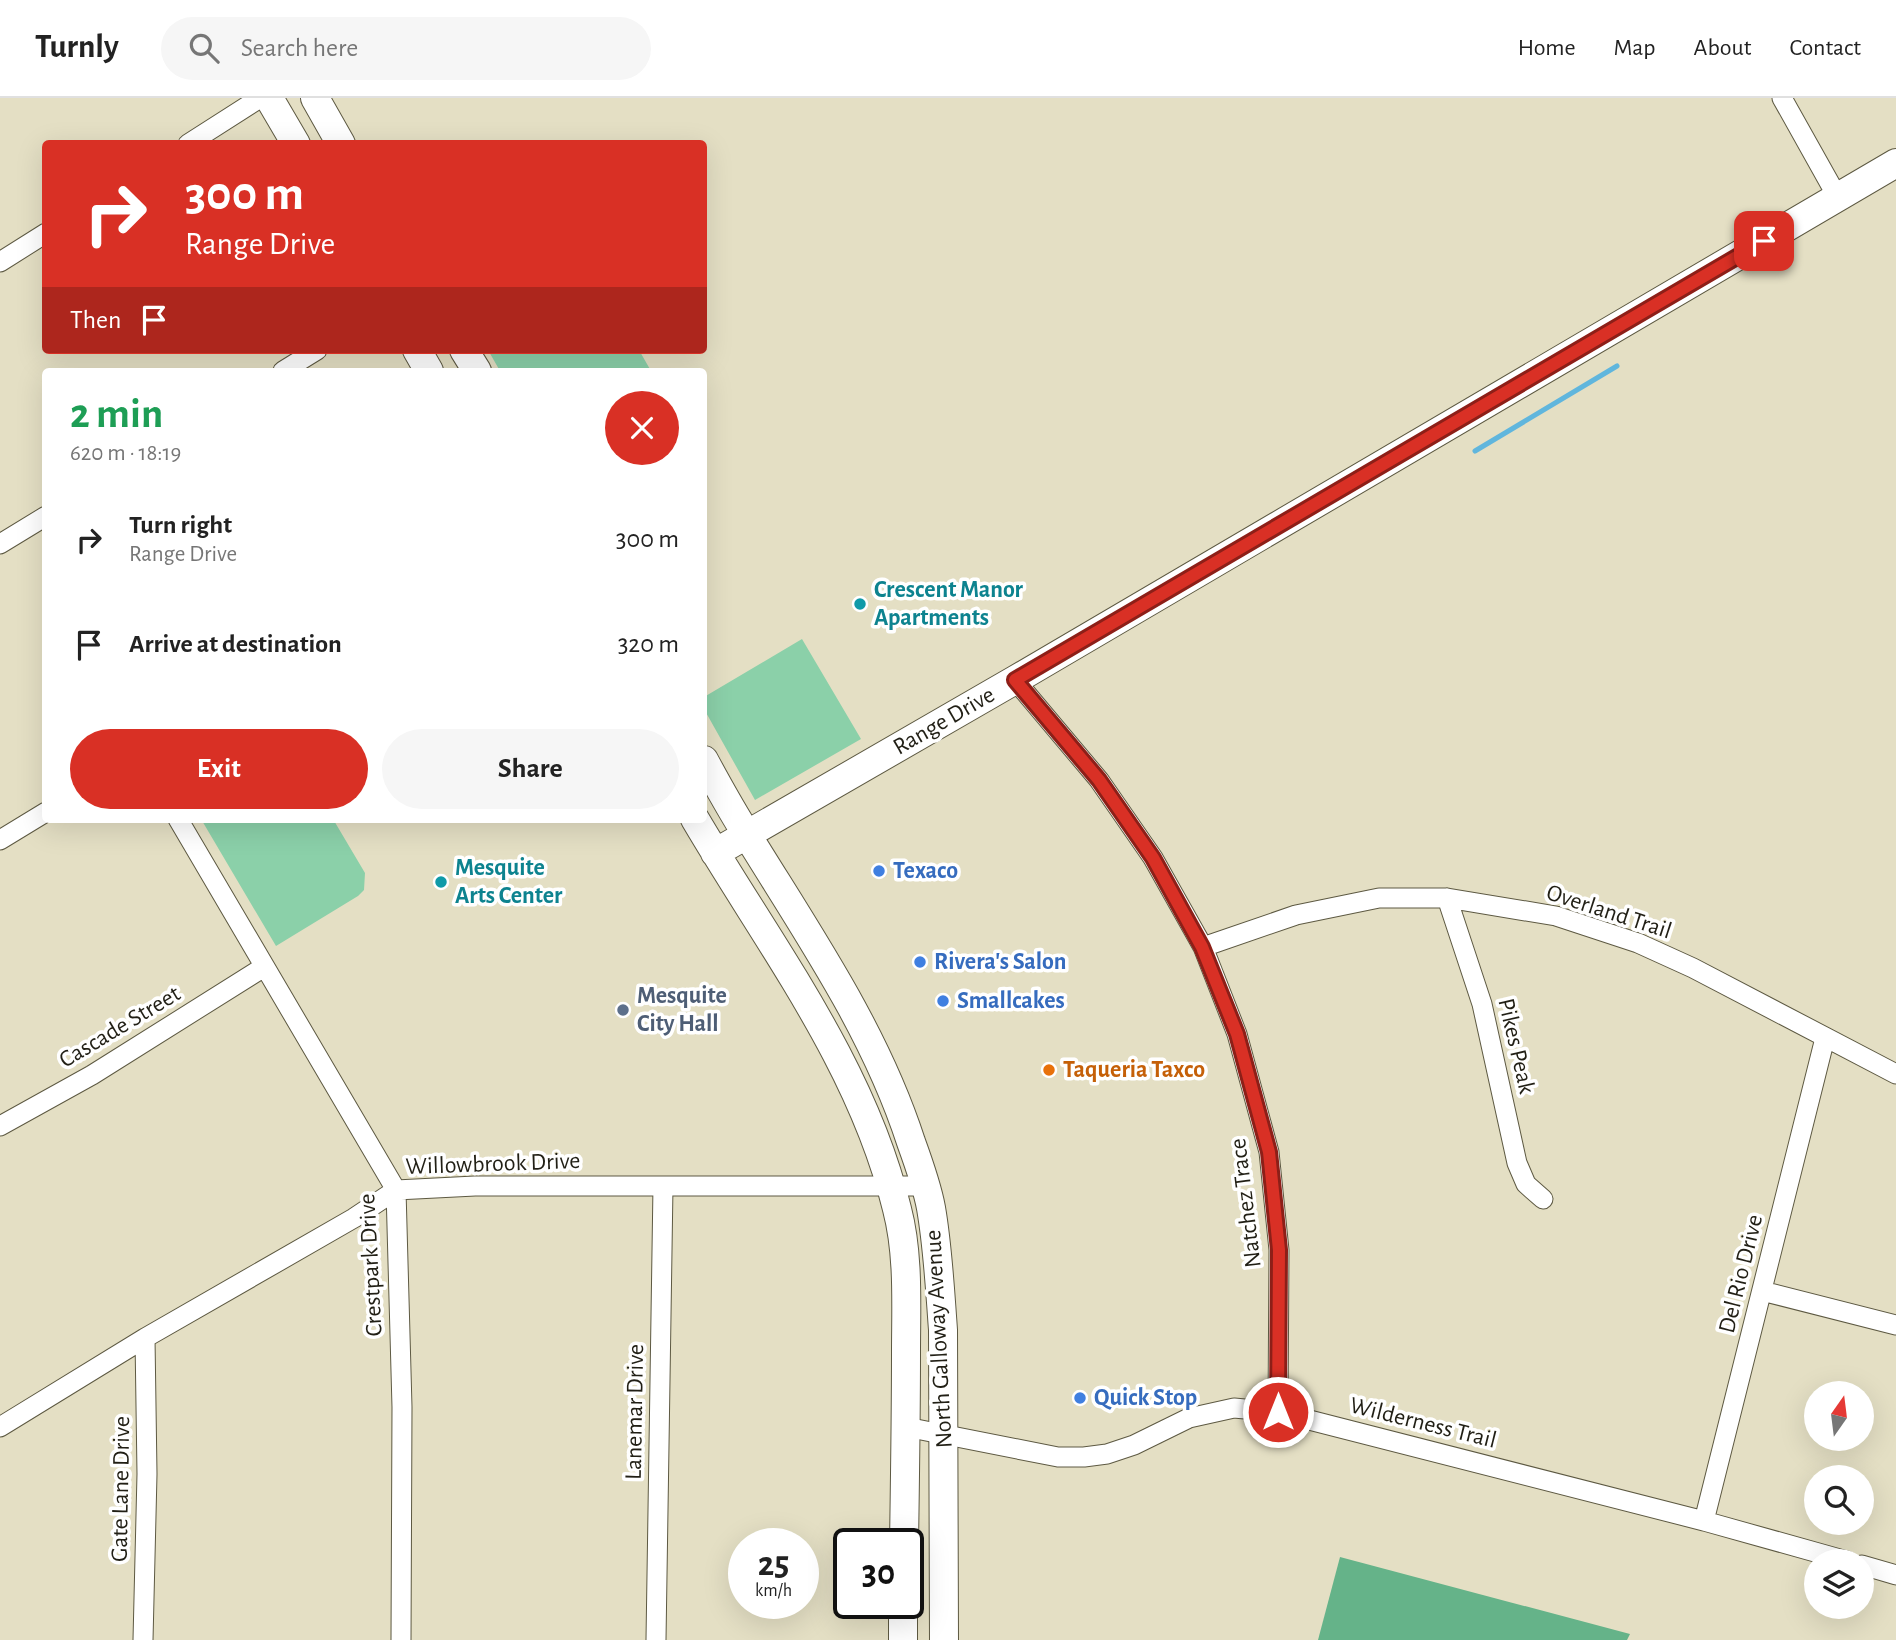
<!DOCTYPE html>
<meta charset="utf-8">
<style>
body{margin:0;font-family:"Alegreya Sans",sans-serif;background:#f6f6f6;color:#222;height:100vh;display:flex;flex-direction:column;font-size:26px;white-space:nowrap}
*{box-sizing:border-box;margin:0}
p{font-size:23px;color:#767676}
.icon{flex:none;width:38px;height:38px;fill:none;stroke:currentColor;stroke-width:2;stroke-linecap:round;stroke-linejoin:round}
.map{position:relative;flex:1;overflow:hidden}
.sheet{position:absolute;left:42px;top:270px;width:665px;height:455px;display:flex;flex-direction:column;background:#fff;border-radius:7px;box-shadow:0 7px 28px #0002}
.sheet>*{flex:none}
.banner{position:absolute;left:42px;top:42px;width:665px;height:214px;border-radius:7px;box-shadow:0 7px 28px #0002;background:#d93025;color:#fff;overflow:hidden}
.needle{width:46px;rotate:14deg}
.buttons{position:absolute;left:1804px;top:1283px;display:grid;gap:14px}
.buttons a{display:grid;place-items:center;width:70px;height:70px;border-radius:50%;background:#fff;box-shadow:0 7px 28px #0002;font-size:35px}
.speed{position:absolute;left:728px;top:1430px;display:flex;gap:14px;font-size:35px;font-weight:700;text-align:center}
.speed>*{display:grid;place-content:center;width:91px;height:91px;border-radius:50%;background:#fff;box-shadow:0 7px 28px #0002;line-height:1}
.speed small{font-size:18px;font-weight:400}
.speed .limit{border:4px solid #111;border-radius:10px;background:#fff;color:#111}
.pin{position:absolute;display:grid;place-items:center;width:60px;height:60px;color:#fff;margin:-30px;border-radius:14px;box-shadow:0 4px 10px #0006}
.me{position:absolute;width:77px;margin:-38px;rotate:0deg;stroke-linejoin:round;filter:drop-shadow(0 0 5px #0008)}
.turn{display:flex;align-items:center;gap:24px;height:147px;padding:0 28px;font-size:32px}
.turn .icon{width:91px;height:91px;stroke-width:2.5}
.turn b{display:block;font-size:49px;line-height:60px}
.then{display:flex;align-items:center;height:66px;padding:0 28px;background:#0003;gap:14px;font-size:26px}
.round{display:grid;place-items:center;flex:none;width:74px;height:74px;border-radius:37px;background:#f6f6f6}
.headline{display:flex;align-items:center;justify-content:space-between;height:119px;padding:0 28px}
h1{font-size:42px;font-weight:700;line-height:52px;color:#1e9e55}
.action{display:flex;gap:14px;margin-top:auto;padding:14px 28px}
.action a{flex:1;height:80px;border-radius:42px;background:#d93025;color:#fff;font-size:28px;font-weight:700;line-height:80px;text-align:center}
.action a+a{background:#f6f6f6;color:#222}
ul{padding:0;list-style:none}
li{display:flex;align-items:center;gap:21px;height:105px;padding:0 28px}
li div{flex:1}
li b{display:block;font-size:26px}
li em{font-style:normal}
header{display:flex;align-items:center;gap:42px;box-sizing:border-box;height:98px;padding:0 35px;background:#fff;border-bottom:2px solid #e0e0e0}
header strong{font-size:33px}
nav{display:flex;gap:38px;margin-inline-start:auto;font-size:24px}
.search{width:490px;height:63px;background:#f6f6f6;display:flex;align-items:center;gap:18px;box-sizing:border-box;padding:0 24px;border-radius:38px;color:#767676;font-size:26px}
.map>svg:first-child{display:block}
.green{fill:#8bd0a9}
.forest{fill:#65b389}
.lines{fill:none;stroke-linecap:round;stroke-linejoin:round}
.stream{stroke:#60b6dd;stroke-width:5}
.street-casing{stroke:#5d5942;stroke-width:21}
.secondary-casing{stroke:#5d5942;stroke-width:30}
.street{stroke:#fff;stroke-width:19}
.secondary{stroke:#fff;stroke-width:28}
.route-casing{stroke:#8d1f18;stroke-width:18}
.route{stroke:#d93025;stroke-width:12}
.culture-dot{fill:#0f9aa8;stroke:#fff;stroke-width:2.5}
.shop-dot{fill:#3f7fe0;stroke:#fff;stroke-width:2.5}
.service-dot{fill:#5c6f8a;stroke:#fff;stroke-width:2.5}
.food-dot{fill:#e8710a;stroke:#fff;stroke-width:2.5}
.labels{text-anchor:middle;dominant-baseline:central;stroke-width:7;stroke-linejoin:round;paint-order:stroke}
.culture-label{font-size:24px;font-weight:bold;fill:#0d838f;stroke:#fff;text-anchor:start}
.street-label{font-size:24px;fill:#211f15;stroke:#fff}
.shop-label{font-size:24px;font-weight:bold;fill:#366cbe;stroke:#fff;text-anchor:start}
.service-label{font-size:24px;font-weight:bold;fill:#4e5e75;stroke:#fff;text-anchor:start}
.food-label{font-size:24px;font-weight:bold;fill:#c56008;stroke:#fff;text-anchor:start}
</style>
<header>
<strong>Turnly</strong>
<div class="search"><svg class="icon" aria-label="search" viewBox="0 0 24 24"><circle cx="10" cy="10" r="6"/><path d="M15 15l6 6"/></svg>Search here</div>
<nav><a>Home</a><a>Map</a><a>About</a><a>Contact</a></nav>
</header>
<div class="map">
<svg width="1896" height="1542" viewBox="0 0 1896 1542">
<rect width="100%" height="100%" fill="#e4dfc4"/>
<path class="green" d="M488 252H639L651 273H500Z
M802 541 861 641 755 702 704 611V599Z
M201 721H333L365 775 364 792 358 798 276 848Z"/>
<path class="forest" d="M1340 1459 1630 1536 1627 1542H1318Z"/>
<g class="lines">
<path class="stream" d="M1475 353 1617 268"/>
<g class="street-casing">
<path id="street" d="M1782 0 1838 100
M188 46 260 0
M0 164 46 135
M283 273 317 252
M0 446 46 418
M1015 582 1099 682 1153 760 1203 849 1237 936 1269 1054 1279 1152 1278 1314
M178 721 396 1092 402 1309 401 1542
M0 742 46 714
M1447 800 1482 906 1517 1065 1526 1086 1543 1101
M1203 849 1296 817 1379 800H1447L1556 818 1638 845 1693 870 1896 976
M0 1028 92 977 264 869
M1762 1193 1896 1227
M0 1329 145 1240 354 1120 396 1092 475 1088H926
M906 1329 1058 1359H1084L1107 1356 1134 1347 1189 1320 1234 1310 1278 1314 1704 1423 1847 1463
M1704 1423 1825 940
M1862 1467 1896 1477
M143 1542 147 1376 145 1240
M656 1542 663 1088"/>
</g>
<g class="secondary-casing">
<path id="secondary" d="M269 0 296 46
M315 0 341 46
M417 252 429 273
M464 252 477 273
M704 662C718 688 733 715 749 740 810 839 875 933 911 1044 919 1066 927 1088 931 1110 938 1150 940 1192 943 1232L944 1542
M695 721C769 847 862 966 897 1111 909 1157 906 1207 906 1254 906 1318 905 1382 904 1446
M715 755 1015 582 1896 65
M903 1542V1505"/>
</g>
<use href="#street" class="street"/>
<use href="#secondary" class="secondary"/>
</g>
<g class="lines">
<g class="route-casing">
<path id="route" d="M1278 1314 1279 1152 1269 1054 1237 936 1202 849 1153 760 1099 682 1015 582 1764 143"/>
</g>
<use href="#route" class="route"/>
</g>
<g class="culture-dot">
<circle cx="860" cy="506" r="7"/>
<circle cx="441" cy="784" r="7"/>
</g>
<g class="shop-dot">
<circle cx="879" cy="773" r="7"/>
<circle cx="920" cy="864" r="7"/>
<circle cx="943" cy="903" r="7"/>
<circle cx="1080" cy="1300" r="7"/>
</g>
<circle class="service-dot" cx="623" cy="912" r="7"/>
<circle class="food-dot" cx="1049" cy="972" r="7"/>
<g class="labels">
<g class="culture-label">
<text x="874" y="492">Crescent Manor<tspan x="874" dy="28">Apartments</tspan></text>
<text x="455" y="770">Mesquite<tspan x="455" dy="28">Arts Center</tspan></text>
</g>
<g class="street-label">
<text transform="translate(944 623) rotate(-30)">Range Drive</text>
<text transform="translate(1609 814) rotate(18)">Overland Trail</text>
<text transform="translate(120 929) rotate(-31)">Cascade Street</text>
<text transform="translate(1516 948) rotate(77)">Pikes Peak</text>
<text transform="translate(493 1066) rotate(-2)">Willowbrook Drive</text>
<text transform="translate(1246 1105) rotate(-97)">Natchez Trace</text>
<text transform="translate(371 1167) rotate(-93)">Crestpark Drive</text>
<text transform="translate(1741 1176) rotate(-76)">Del Rio Drive</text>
<text transform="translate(939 1241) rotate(-93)">North Galloway Avenue</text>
<text transform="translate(635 1314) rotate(-89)">Lanemar Drive</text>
<text transform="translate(1423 1325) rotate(14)">Wilderness Trail</text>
<text transform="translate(121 1391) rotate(-89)">Gate Lane Drive</text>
</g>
<g class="shop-label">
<text x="893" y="773">Texaco</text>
<text x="934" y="864">Rivera's Salon</text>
<text x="957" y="903">Smallcakes</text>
<text x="1094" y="1300">Quick Stop</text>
</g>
<g class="service-label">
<text x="637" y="898">Mesquite<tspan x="637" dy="28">City Hall</tspan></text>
</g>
<g class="food-label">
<text x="1063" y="972">Taqueria Taxco</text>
</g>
</g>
</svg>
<div class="buttons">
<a><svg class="needle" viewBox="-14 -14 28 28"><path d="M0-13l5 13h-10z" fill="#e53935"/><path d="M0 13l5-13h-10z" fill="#767676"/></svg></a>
<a><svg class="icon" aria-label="search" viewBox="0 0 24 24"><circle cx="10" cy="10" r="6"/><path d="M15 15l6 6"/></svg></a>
<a><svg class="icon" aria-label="layers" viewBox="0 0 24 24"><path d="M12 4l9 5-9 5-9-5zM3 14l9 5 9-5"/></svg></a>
</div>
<div class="speed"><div>25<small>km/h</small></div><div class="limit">30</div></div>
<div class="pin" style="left:1764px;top:143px;background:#d93025"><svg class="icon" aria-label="arrive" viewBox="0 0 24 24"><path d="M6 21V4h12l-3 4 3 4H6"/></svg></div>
<svg class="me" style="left:1278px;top:1314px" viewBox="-20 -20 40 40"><circle r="17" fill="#d93025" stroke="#fff" stroke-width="3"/><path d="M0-11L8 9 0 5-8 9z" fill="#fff"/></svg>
<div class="banner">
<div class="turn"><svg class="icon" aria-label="right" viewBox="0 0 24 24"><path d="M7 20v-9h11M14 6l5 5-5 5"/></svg><div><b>300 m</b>Range Drive</div></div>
<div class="then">Then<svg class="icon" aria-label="arrive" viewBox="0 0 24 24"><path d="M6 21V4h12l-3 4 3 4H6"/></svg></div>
</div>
<section class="sheet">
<div class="headline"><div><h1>2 min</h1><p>620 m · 18:19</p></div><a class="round" style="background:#d93025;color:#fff"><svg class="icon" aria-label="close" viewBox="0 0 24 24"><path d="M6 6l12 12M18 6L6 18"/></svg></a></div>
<ul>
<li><svg class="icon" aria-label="right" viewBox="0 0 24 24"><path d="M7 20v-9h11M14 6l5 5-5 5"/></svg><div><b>Turn right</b><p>Range Drive</p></div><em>300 m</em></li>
<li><svg class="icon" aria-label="arrive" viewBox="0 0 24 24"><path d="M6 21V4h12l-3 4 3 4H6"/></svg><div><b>Arrive at destination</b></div><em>320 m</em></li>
</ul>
<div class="action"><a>Exit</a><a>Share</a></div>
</section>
</div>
